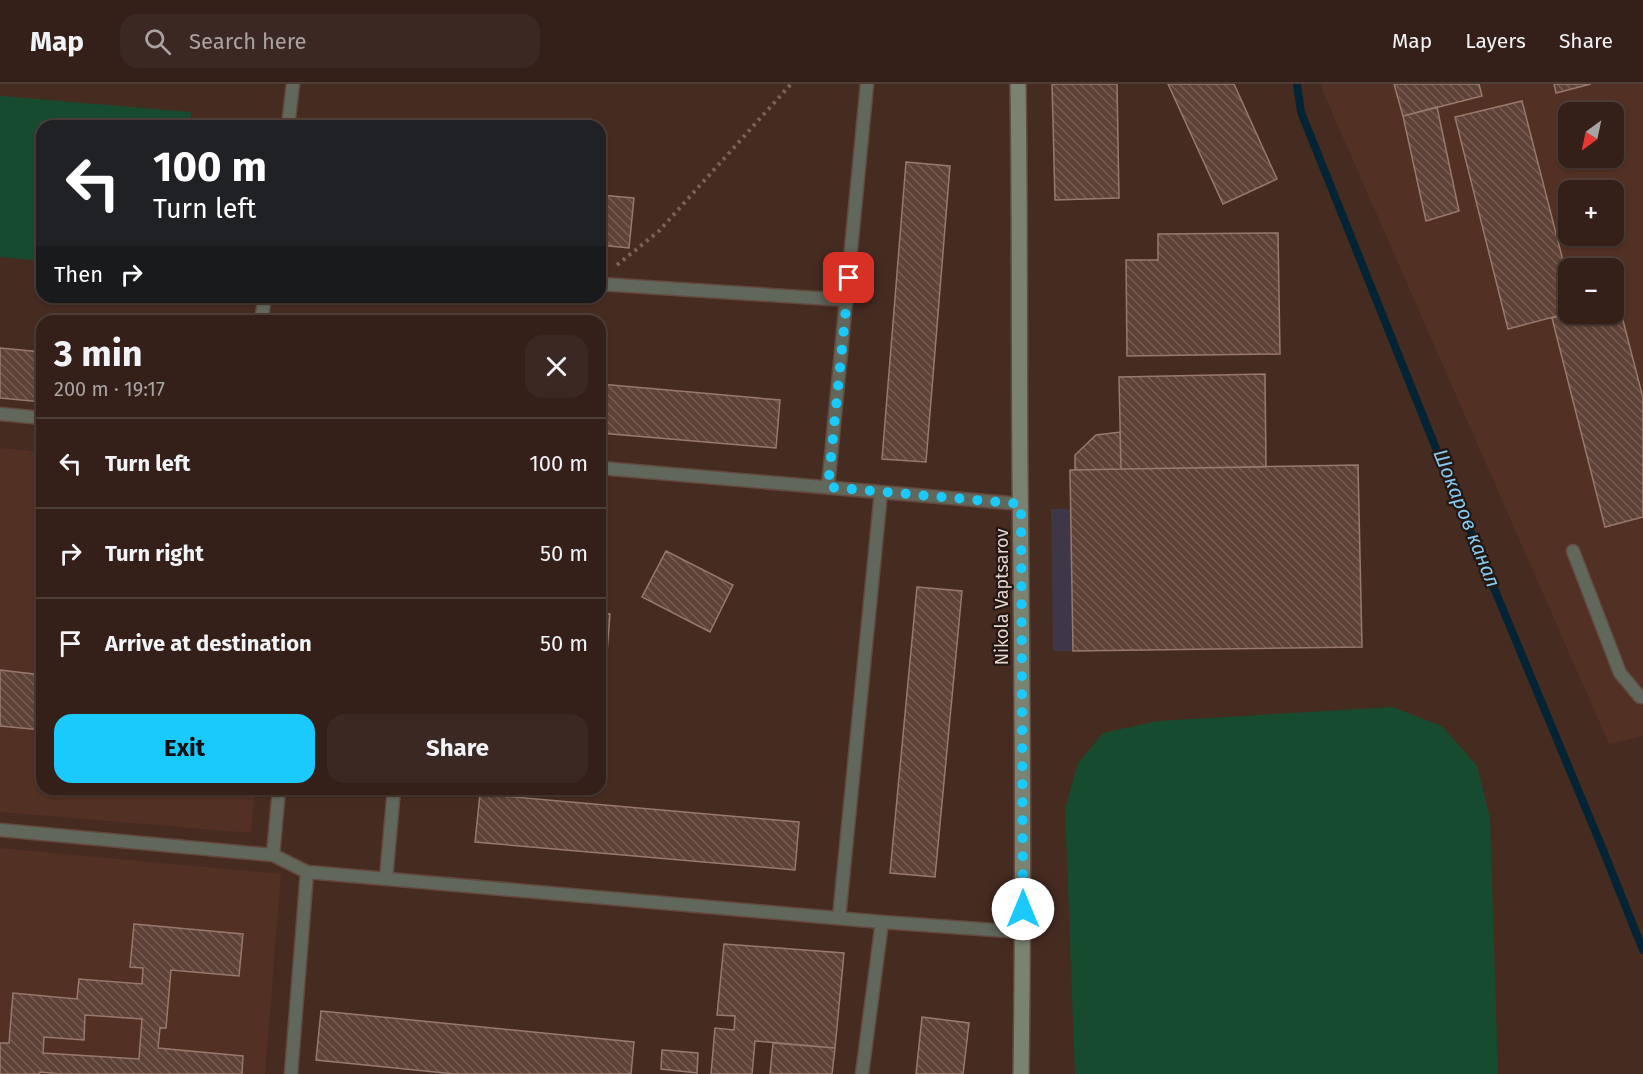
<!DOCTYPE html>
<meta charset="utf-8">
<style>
body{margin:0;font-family:"Fira Sans",sans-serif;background:#3c2822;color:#f1f3f6;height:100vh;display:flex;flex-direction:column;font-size:22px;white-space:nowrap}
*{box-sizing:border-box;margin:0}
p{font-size:20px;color:#a9a3a2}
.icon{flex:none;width:33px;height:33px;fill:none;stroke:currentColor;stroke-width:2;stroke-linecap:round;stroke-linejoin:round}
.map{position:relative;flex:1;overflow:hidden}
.side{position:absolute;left:36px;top:231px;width:570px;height:480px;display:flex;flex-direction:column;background:#342019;border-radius:18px;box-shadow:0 2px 4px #0004,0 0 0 2px #4e3e38}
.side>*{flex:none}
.banner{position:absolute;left:36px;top:36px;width:570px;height:183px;border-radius:18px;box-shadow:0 2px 4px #0004,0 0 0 2px #4e3e38;background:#202124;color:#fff;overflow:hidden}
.needle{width:39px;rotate:213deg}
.fabs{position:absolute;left:1558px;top:18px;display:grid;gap:12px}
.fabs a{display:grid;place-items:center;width:66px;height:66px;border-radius:12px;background:#342019;box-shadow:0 2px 4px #0004,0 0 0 2px #4e3e38;font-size:30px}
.pin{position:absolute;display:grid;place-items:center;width:51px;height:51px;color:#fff;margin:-26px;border-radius:12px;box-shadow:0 3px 9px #0006}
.me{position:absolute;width:66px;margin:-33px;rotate:0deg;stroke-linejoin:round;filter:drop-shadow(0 0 4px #0008)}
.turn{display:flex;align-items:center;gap:21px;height:126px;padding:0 18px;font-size:27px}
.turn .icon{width:78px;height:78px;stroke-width:2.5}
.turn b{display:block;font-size:42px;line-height:51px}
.then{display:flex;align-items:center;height:57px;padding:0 18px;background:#0003;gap:12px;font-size:22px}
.round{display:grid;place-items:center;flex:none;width:63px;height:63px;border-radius:18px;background:#3c2822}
.summary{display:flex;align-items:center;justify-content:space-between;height:102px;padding:0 18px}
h1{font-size:36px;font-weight:700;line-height:45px}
.action{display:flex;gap:12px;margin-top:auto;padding:12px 18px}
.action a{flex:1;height:69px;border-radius:18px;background:#1acafc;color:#111;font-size:24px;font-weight:700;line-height:69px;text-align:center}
.action a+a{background:#3c2822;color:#f1f3f6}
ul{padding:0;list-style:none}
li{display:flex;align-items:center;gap:18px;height:90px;padding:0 18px;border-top:2px solid #4e3e38}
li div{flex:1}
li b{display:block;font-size:22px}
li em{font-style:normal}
header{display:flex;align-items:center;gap:36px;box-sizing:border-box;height:84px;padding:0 30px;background:#342019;border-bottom:2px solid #4e3e38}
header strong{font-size:28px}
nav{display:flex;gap:33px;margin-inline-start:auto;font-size:21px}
.search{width:420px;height:54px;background:#3c2822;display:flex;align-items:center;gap:15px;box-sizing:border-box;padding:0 21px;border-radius:18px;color:#a9a3a2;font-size:22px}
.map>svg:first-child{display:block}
.commercial{fill:#3d3748}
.built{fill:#523023;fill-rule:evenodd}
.green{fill:#174b30}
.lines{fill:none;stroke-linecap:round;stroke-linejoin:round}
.stream{stroke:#042435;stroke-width:8}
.building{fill:url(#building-back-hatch);stroke:#99796d;stroke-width:1.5;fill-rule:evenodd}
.lane-casing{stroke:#634a40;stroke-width:15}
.secondary-casing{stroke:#634a40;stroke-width:18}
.path{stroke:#7a6259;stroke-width:4;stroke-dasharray:3 4.5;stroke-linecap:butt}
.lane{stroke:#61675b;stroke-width:12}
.secondary{stroke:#7a8371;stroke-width:15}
.route{stroke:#1acafc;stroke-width:10;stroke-dasharray:0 18}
.labels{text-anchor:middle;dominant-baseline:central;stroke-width:4.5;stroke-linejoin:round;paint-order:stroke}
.street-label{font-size:18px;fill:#e8d6d0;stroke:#231712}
.water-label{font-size:20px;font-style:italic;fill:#85c9f3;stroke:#231712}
</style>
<header>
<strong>Map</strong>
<div class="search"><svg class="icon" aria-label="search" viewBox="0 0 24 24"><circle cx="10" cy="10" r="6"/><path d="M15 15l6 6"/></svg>Search here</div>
<nav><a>Map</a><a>Layers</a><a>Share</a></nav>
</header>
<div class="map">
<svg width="1643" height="990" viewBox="0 0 1643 990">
<defs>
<pattern id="building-back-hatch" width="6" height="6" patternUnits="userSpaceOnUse" patternTransform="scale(1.5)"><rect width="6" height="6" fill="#5f4237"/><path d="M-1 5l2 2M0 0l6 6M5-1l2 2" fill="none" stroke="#765d53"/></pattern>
</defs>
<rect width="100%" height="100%" fill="#462b21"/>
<path class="commercial" d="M1051 425H1071L1073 567H1053Z"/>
<path class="built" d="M1322 0H1643V652L1609 660 1323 8ZM1569 28H1614V74H1569ZM1569 106H1614V152H1569ZM1569 184H1614V230H1569Z
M0 364 42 368V705H255L251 749 0 728Z
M0 764 281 790 265 990H0Z"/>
<path class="green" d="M0 12 191 28 190 42H42V177L0 173Z
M1392 623 1442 642 1477 682 1490 734 1498 990H1075L1065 725 1078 679 1103 649 1158 637Z"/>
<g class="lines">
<path class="stream" d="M1297 0 1301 28 1439 372 1601 761 1643 866"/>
</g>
<path class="building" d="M1052 0H1117L1119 114 1055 116Z
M1168 0H1234L1277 95 1223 120Z
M1394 0H1479L1482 12 1403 32Z
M1554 0H1591L1556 9Z
M1522 17 1569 200V229L1508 245 1455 33Z
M1437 23 1459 127 1426 137 1403 32Z
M906 78 950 82 926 378 882 375Z
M600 111 634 114 629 164 600 161Z
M1278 149 1280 270 1127 272 1126 176H1158V150Z
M1618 217 1643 314V433L1605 443 1552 234 1569 229 1614 230V218Z
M0 264 42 268V318L0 314Z
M1265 290 1266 383 1121 385 1119 293Z
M600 300 780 316 776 364 600 349Z
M1120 348 1121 385 1075 386V371L1096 351Z
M1358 381 1362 563 1073 567 1070 386Z
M666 467 733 501 710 548 642 513Z
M917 503 962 507 935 793 890 789Z
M600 529 610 530 606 581 600 580Z
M0 586 42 591V646L0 642Z
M480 710 799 738 795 786 475 758Z
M134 840 243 850 239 892 171 886 166 944H160L158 964 243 972 242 990H60L40 988 39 990H0V959H9L13 909 77 915 79 895 142 900 143 884 130 883ZM85 931 142 935 139 975 43 969 44 953 84 956Z
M724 860 844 869 835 964 755 957 752 990H711L715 944 734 946 735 932 717 931Z
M321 927 634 958 631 990H455L316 976Z
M922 933 969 939 963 990H916Z
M773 959 835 964 832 990H770Z
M662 966 698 969 697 989 661 985Z"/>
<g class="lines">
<g class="lane-casing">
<path id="lane" d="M288 42 293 0
M600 200 847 216
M261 237 265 213
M0 330 42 334
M600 384 1021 420
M828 403 867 0
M1573 467 1620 589 1640 613H1643
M0 746 273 771 307 788 291 990
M273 771 279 705
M307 788 882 838 1023 848
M386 795 394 705
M839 834 881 408
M862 990 882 838"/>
</g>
<g class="secondary-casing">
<path id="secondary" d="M1018 0C1020 129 1019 259 1020 388 1022 589 1024 789 1021 990"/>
</g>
<path class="path" d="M617 181 659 147 791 0"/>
<use href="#lane" class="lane"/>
<use href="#secondary" class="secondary"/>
</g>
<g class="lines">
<path class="route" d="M849 194 828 403 1021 420 1023 825"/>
</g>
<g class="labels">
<g class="street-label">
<text transform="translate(1002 513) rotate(-90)">Nikola Vaptsarov</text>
</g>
<g class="water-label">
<text transform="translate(1467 434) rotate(68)">Шокаров канал</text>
</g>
</g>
</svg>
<div class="fabs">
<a><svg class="needle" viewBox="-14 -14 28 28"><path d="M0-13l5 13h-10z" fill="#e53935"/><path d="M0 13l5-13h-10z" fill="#a9a3a2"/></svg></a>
<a>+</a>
<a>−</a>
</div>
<div class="pin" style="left:849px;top:194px;background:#d93025"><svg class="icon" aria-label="arrive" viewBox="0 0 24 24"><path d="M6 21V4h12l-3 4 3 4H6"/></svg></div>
<svg class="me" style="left:1023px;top:825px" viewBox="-20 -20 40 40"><circle r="19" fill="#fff"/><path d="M0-13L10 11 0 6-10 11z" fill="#1acafc"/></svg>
<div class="banner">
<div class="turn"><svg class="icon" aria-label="left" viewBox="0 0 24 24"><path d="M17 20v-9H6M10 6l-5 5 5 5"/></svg><div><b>100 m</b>Turn left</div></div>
<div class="then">Then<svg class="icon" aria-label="right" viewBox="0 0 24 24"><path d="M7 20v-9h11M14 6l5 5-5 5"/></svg></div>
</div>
<section class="side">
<div class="summary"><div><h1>3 min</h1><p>200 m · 19:17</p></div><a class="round"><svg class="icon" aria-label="close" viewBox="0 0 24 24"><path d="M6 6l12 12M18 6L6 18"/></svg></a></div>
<ul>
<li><svg class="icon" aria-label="left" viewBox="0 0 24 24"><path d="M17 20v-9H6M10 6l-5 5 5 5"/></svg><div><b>Turn left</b></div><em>100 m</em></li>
<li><svg class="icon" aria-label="right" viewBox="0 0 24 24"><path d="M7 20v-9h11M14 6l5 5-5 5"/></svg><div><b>Turn right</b></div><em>50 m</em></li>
<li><svg class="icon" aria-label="arrive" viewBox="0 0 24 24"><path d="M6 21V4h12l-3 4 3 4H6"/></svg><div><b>Arrive at destination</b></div><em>50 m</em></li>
</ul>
<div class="action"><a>Exit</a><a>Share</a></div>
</section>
</div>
